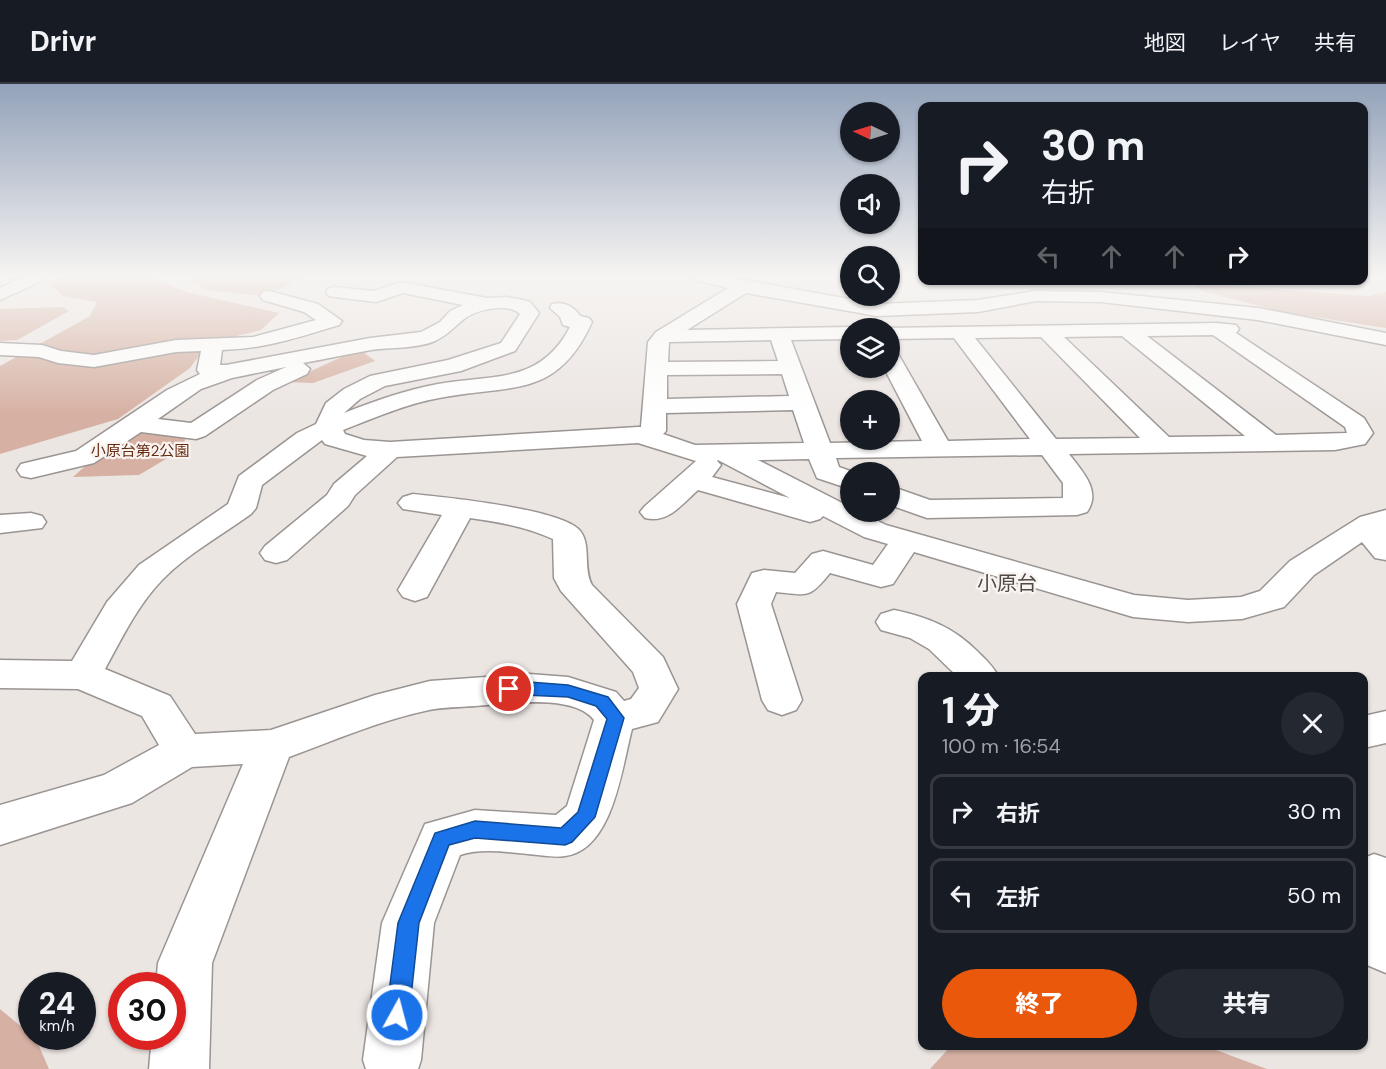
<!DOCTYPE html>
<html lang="ja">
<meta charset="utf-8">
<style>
body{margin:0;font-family:"DM Sans","Noto Sans JP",sans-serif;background:#242831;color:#f1f3f6;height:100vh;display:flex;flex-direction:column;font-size:22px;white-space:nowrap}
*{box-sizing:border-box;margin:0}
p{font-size:20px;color:#9ea1a6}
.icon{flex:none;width:33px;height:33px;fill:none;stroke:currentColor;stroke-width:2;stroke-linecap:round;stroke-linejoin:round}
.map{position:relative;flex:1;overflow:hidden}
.side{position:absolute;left:918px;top:588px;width:450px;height:378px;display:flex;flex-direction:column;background:#171b24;border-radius:12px;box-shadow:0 2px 4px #0004}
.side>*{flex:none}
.banner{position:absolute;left:918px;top:18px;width:450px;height:183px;border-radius:12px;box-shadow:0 2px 4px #0004;background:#171b24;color:#f1f3f6;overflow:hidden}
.needle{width:39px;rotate:274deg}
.fabs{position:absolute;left:840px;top:18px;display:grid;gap:12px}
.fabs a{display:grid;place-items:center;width:60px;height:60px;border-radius:50%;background:#171b24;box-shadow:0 2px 4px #0004;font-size:30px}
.speed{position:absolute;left:18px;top:888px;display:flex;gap:12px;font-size:30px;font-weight:700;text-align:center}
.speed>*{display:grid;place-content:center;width:78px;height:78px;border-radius:50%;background:#171b24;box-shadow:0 2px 4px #0004;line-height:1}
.speed small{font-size:15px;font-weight:400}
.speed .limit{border:9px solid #d22;background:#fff;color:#111}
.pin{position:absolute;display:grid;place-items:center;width:51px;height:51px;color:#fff;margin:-26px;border:3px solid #fff;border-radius:50%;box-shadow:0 2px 6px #0007}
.me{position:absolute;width:66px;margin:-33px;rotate:7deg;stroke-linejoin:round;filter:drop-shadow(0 0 4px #0008)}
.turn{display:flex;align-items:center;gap:21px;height:126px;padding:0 24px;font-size:27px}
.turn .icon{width:78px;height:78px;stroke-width:2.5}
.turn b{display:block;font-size:42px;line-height:51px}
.lanes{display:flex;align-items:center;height:57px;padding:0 24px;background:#0003;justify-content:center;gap:30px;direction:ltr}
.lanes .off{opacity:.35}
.round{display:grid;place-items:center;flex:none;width:63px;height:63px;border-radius:32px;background:#242831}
.head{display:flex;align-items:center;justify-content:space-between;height:102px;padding:0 24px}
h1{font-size:36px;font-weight:800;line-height:45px}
.cta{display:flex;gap:12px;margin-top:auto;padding:12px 24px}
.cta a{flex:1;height:69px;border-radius:36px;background:#ea580c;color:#fff;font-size:24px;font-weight:800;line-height:69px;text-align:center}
.cta a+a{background:#242831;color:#f1f3f6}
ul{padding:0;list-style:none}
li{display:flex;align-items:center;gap:18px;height:75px;margin:0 12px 9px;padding:0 12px;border:3px solid #363941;border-radius:12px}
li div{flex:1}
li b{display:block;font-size:22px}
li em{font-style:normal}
header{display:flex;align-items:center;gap:36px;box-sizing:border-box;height:84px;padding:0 30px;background:#171b24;border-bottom:2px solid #363941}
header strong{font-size:28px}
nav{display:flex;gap:33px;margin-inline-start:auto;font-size:21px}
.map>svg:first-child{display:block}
.green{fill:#d6b1a3}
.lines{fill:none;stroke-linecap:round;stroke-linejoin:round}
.minor-casing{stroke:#9a9492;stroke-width:3}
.minor{fill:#fff;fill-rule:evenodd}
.route{fill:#1a73e8;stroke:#114b97;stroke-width:1.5}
.labels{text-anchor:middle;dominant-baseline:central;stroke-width:4.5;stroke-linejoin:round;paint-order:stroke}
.far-park-label{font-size:15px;fill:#662c12;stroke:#f9f3f1}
.neighbourhood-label{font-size:20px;fill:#4f4947;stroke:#f9f3f1}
</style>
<header>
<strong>Drivr</strong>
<nav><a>地図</a><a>レイヤ</a><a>共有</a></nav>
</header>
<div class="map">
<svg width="1386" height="985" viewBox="0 0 1386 985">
<rect width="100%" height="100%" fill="#ece6e3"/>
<path class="green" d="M67 192H147L186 208 279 229 261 246 208 259 190 284 118 335 0 370V282L90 232 97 218 63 212 50 200Z
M200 192H301L292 200 263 212 207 206 191 197Z
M1191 199 1369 212 1386 208V244L1282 228 1203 207Z
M63 223 69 227 17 256 0 257V225Z
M359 265 375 277 313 299 287 298Z
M134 345 187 351 181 366 139 391 73 393 94 374Z
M0 925 36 955 49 985H0Z
M951 962H1205L1267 985H930Z"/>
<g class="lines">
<g class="minor-casing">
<path id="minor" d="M24 192H46L44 196 0 216V204Z
M694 192H722L877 220 978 216 1036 207 1101 208 1258 224 1386 249V261L1258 236 1101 218 1036 217 978 228 877 232 746 209 687 246 850 243 856 244H850V255L791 256 830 359 922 357 884 284H890V269L898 270 901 275 948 357 1030 355 954 254 890 255V244H884L1217 239 1236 241 1239 245 1236 249 1364 334 1373 349 1365 360 1335 366 1069 370C1082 387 1102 407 1087 428L1077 431 927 434 890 421V402L930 416 1063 414V399L1042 371 836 374 839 383 853 388H850V405L817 394 809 375 758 376 850 423V428H860L886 441 1134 511 1188 516 1241 513 1260 507 1290 477 1360 433 1386 426V476L1375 474 1362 458 1314 491 1284 523 1242 535 1188 538 1133 533 914 468 893 500 881 503 830 489C809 515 808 511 776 508L771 520 802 616 796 626 782 631 768 626 762 616 737 520 752 489 764 486 795 489 812 470 823 467 873 481 888 460 864 453 823 432 820 435 810 438 698 406C682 420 668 440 645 434L640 428 645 422 696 377 638 359 397 373 355 411 348 422 287 476 276 479 265 476 260 469 265 462 327 411 334 400 367 372 325 360 322 356 262 401 256 424 251 430C222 451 187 470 162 496 137 522 122 554 105 585L170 612 195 650 271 646 375 611 430 597 529 590 568 593 616 608 624 617 631 615 639 604 633 588 561 507 554 494 553 455C527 443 499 438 470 434L427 513 415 517 403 513 398 506 442 431 403 425 398 419 403 413 413 410C443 413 566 425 581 448 591 462 583 485 592 501L663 573 678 605 658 638 632 645C622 683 613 766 565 772 554 774 540 771 528 770 505 768 482 764 460 771L434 839 421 976 418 985H366L363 976 382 839 425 740 475 726 556 731 567 722 594 636C573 609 506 620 475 622 460 623 443 623 429 626 381 636 335 656 289 673L212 879 209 985H149L152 952H172V902H156L158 879 243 680 192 683 132 719 0 761V721L104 691 159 661 142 632 78 605 0 604V576L72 577 107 518 139 481 228 420 239 392 297 349 316 340 326 319 344 305 370 292 448 276 501 259 520 230C508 218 475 226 464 235 453 244 449 250 435 257 416 265 391 263 371 266 348 270 326 275 303 279L310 285 307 290 273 306 205 352 196 355 141 348 94 379 31 394 21 392 17 386 21 380 76 367 167 306 200 290 197 286 201 267 176 268 94 283 58 279 39 273 0 271V259L42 261 61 267 94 271 176 256 253 253 316 236 304 228 263 216 260 212 263 208 269 207 318 220 342 237 339 241C300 253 264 265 222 266L220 281H226L370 254 421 248 440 238 450 227 463 221 403 209 376 218 335 213 329 212 326 208 329 204 335 203 374 207 401 198 487 214 507 213 523 216 530 218 539 229 515 267 461 287 385 302 360 315 344 329C375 317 405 306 438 300 492 290 540 301 570 243L563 241 560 233 550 224 552 220C563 217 574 222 580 232L589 234 592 238C557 316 510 300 439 314 406 320 374 334 343 346L345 350 364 356 390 358 638 343H641L648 258 656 248 728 204 696 196ZM1213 251 1345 343 1347 349 1276 351 1147 252ZM1122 252 1245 352 1169 353 1064 253ZM1041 253 1140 354 1056 355 975 254ZM771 256 778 277 668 278 669 258ZM286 283 257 296 191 339 158 335 201 305 232 294ZM782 290 789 312 667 315V291ZM793 326 804 359 695 361 663 350 666 347V329ZM717 377 718 376 790 414 712 393 721 381Z
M31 429 42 432 46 438 42 444 0 449V431Z
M894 526C927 533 953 543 977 567 985 575 993 582 998 592H957L929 565 910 554 881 546 876 538 881 530Z
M1386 627V659L1364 664V632Z
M1374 770 1386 774V889L1367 881 1364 872V774Z"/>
</g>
<use href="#minor" class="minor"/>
</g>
<linearGradient id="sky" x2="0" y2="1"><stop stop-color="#93a2ba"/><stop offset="0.58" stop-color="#f6f4f2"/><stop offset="1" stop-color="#f6f4f2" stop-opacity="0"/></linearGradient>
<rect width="1386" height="330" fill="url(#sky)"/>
<path class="route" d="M529 598 568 601 608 613 624 634 595 733 572 758 565 761 475 754 449 761 419 839 409 931 405 939 397 942 389 939 386 931 398 839 435 749 475 737 561 744 578 728 607 635 596 622 568 613 504 610 501 605 504 601Z"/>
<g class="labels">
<g class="far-park-label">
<text x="140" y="367">小原台第2公園</text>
</g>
<g class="neighbourhood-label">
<text x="1007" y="499">小原台</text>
</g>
</g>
</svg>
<div class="fabs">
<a><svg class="needle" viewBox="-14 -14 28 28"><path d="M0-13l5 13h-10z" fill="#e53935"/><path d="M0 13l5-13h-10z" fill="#9ea1a6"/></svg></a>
<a><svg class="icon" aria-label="sound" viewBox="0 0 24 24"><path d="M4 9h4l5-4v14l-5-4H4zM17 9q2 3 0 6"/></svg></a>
<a><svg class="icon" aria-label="search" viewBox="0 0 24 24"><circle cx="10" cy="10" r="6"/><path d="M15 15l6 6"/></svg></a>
<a><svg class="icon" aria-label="layers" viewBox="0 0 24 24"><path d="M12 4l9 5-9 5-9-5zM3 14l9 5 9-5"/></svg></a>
<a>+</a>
<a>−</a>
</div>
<div class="speed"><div>24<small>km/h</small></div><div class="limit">30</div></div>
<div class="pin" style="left:509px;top:605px;background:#d93025"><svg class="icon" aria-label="arrive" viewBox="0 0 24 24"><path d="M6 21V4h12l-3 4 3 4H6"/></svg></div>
<svg class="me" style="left:397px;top:931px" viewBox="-20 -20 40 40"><circle r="17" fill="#1a73e8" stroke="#fff" stroke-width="3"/><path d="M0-11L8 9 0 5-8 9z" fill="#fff"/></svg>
<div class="banner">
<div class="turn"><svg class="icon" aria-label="right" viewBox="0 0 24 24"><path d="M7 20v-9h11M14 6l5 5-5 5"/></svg><div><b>30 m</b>右折</div></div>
<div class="lanes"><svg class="icon off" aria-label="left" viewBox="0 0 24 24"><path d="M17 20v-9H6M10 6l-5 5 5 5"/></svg><svg class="icon off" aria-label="ahead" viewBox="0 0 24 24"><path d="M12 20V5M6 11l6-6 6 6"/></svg><svg class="icon off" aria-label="ahead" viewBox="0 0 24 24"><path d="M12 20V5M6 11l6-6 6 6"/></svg><svg class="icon" aria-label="right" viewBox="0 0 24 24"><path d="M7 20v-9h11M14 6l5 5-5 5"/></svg></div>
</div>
<section class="side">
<div class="head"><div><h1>1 分</h1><p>100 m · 16:54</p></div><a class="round"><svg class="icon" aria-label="close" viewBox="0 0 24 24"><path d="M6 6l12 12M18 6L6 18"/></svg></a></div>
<ul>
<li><svg class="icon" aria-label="right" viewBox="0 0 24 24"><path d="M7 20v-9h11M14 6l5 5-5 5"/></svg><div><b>右折</b></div><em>30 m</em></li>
<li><svg class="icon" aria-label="left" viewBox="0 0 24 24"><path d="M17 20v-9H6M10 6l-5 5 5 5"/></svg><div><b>左折</b></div><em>50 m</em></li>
</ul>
<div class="cta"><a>終了</a><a>共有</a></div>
</section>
</div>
